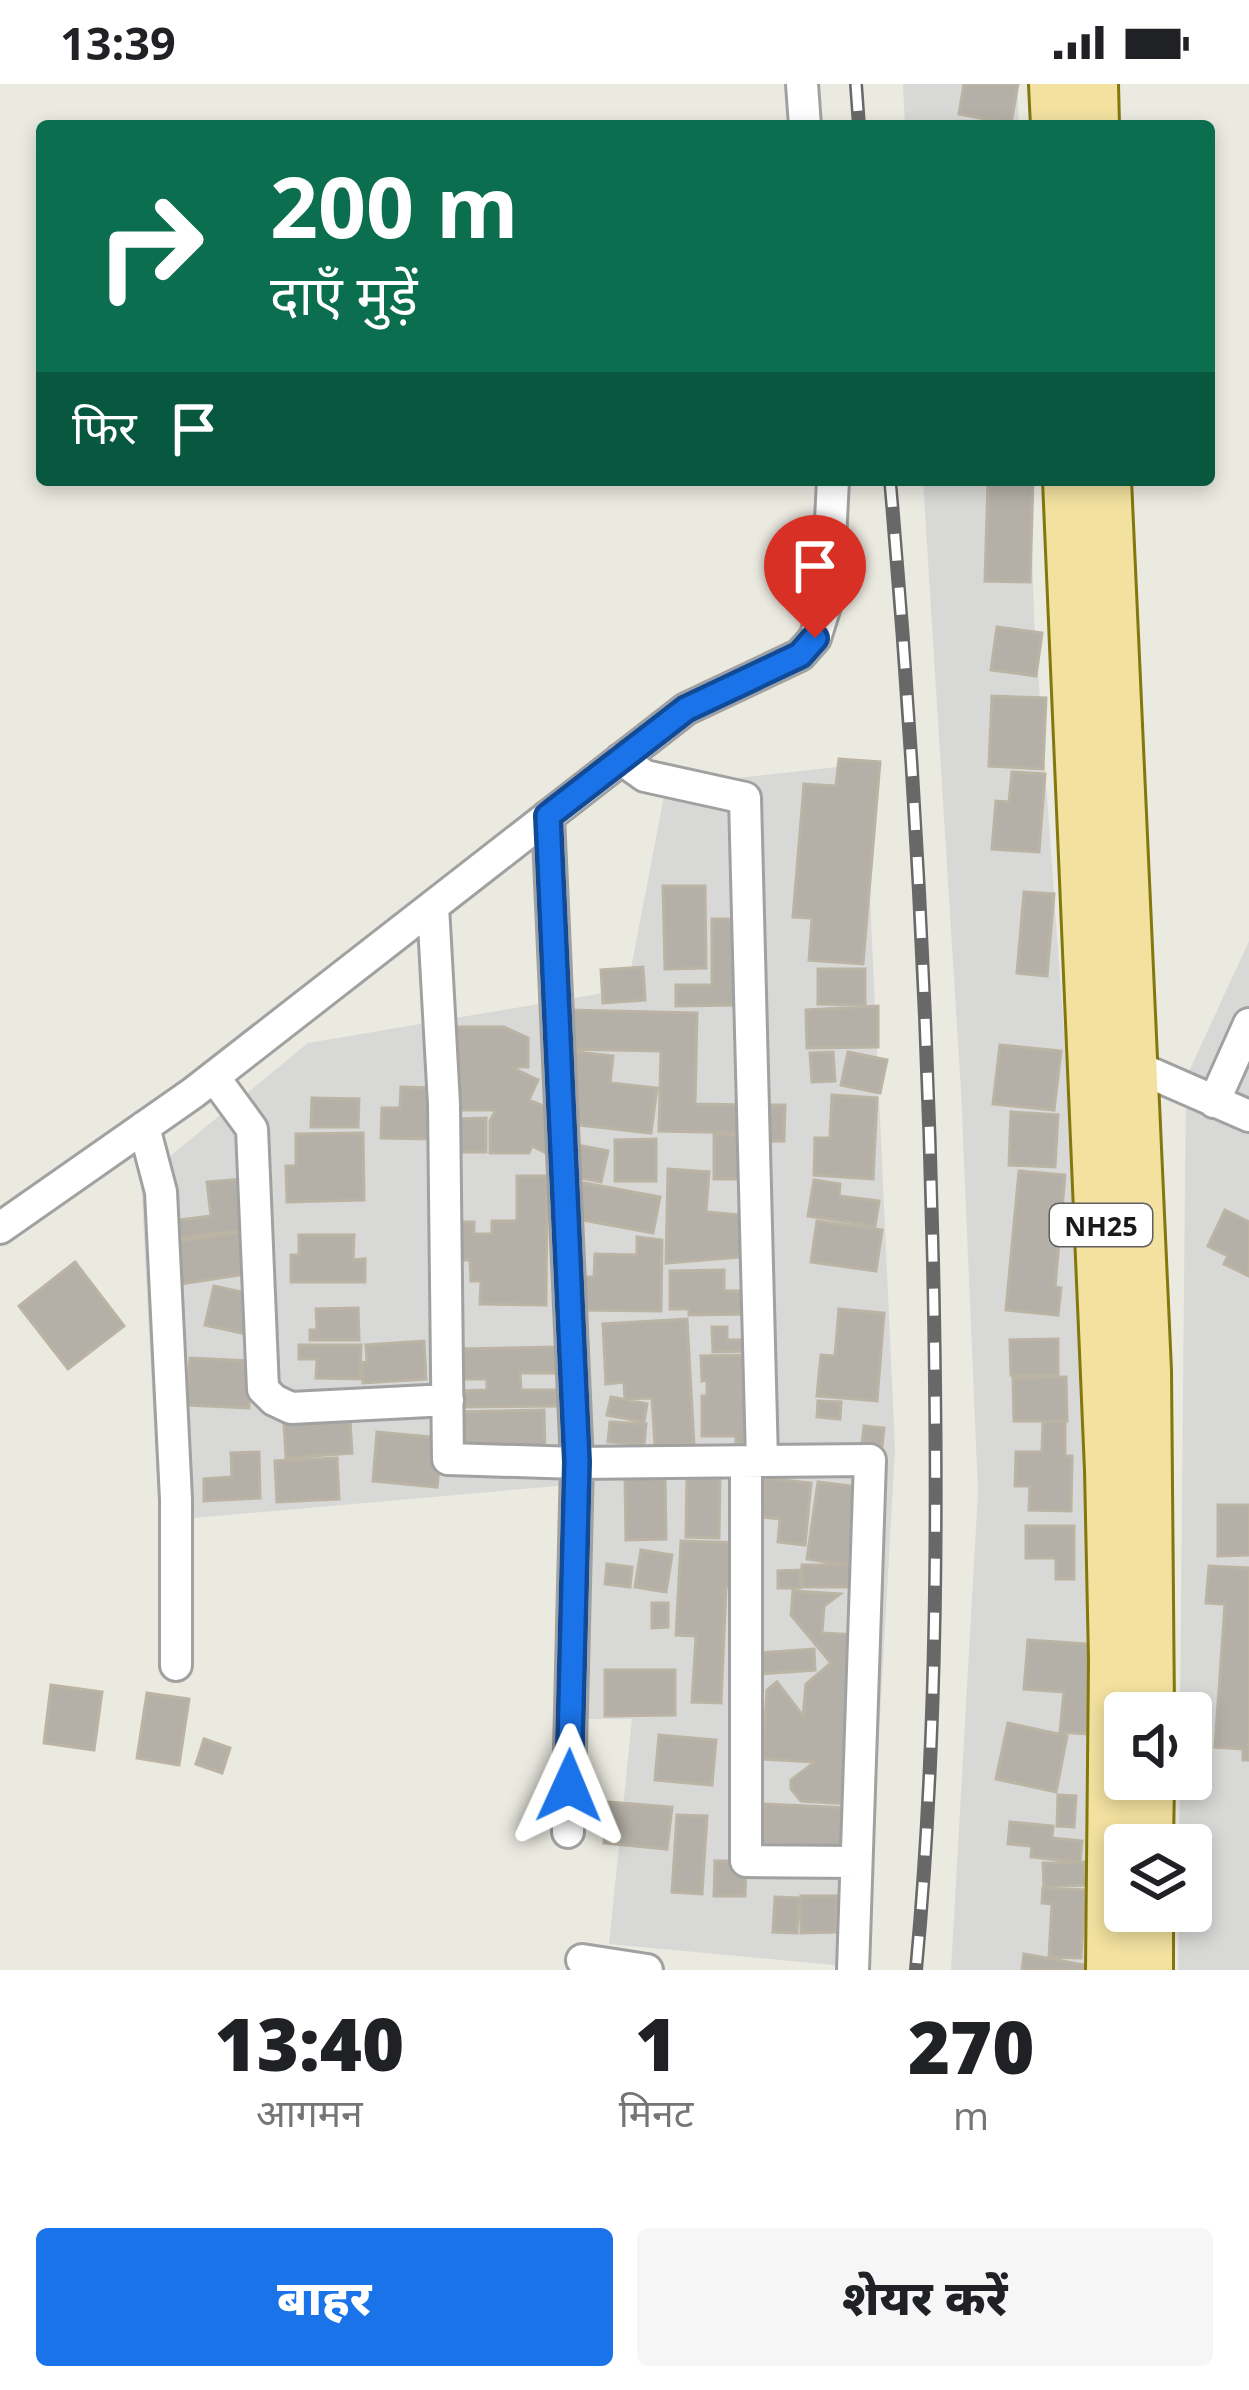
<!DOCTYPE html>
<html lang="hi">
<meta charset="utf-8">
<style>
body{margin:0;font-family:"Open Sans","Noto Sans Devanagari",sans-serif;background:#f6f6f6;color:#202124;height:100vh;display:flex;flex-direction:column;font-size:45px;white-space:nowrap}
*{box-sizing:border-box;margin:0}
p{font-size:39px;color:#757577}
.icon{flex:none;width:66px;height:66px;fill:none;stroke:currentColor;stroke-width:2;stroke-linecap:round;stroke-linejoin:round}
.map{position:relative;height:1886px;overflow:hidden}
.details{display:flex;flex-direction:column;background:#fff;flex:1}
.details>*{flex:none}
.guide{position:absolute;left:36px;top:36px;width:1179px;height:366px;border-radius:12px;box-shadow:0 6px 18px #0003;background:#0b6e4f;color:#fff;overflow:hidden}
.controls{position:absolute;left:1104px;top:1608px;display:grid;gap:24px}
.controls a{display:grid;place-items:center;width:108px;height:108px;border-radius:12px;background:#fff;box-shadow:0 6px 18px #0003;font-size:60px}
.pin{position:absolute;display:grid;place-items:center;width:102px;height:102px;color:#fff;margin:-123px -51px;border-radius:50% 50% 50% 0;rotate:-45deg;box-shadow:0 0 12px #0007}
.pin .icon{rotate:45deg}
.me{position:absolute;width:132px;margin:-66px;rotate:1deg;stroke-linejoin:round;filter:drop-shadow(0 0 9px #0008)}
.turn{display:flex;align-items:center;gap:42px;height:252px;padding:0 36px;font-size:54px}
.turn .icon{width:156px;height:156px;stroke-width:2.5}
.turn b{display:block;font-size:84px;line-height:102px}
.then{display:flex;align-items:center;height:114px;padding:0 36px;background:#0003;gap:24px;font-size:45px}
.eta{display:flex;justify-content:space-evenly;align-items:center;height:204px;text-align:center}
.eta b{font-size:72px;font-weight:800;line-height:84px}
.button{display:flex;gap:24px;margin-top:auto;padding:24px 36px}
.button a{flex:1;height:138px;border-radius:12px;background:#1a73e8;color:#fff;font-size:48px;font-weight:800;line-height:138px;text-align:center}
.button a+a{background:#f6f6f6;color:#202124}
.status{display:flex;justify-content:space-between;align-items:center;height:84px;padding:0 60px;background:#fff;direction:ltr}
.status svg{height:33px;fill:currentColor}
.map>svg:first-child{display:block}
.residential{fill:#d8d8d7}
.building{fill:#b4b0a7;stroke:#bbb4a5;stroke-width:3}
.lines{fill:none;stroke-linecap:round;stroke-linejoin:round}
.street-casing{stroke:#a1a1a1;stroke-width:36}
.primary-casing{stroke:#83770e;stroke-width:54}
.street{stroke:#fff;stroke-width:30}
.primary{stroke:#f2e19f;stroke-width:48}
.rail-casing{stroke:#686868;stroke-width:14}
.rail{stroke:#fff;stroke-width:9;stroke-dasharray:27;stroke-linecap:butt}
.route-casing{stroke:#114b97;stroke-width:30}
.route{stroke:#1a73e8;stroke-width:21}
.labels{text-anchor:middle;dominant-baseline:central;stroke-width:9;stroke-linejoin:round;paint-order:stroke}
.shield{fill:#fff;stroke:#5f5f5f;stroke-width:3}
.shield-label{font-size:27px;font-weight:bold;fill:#1a1a1a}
</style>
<div class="status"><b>13:39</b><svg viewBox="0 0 49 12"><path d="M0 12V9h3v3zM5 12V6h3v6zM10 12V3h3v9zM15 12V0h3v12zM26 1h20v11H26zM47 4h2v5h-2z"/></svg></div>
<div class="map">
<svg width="1249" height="1886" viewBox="0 0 1249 1886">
<rect width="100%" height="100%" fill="#ebeae1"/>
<path class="residential" d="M903 0H1017L1019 42H905Z
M923 396H1030L1034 532 1081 1184 1099 1824 1097 1886H951L978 1408 961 1007Z
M864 680 895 1365 866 1884 609 1860 632 1635H567L569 1401 159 1437 141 1096 308 959 627 905 666 702Z
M1249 857V1886H1178L1179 1827H1191V1761H1179L1180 1695H1191V1629H1180L1186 994Z"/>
<path class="building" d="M964 0H1018L1011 40 959 30Z
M988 396H1033L1030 498 985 497Z
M997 543 1042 549 1036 592 991 586Z
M992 612 1046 614 1043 685 989 682Z
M839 675 880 678 863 880 809 876 812 834 793 833 804 700 836 702Z
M1012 688 1045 690 1039 768 992 765 996 717 1009 718Z
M663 802H705L706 884 665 885Z
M1024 808 1054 810 1047 892 1017 889Z
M712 835H746L741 921 676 922V901H712Z
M643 883 645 916 603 919 601 886Z
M818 885H865V921L818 920Z
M878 922V963L807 964 806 926Z
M567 926 697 929 695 1020 750 1021 749 1049 659 1047 661 967 566 965Z
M457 943H504L528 954V983H511L538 996 529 1016 550 1025V1071L532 1062 529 1069H490V1037L496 1026H459L452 952Z
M1000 961 1061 967 1054 1026 993 1020Z
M568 967 613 972 610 999 657 1004 651 1049 569 1040Z
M833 968 835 997 812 998 810 969Z
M848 968 887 976 880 1009 841 1001Z
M401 1003 435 1004 434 1055 381 1054 382 1024H400Z
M832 1011 877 1014 873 1095 814 1091 815 1054H830Z
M312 1014 359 1015 358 1043H311Z
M758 1021H785L784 1057H757Z
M1011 1028 1058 1031 1055 1083 1009 1081Z
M486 1034V1068H454L455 1035Z
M363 1049 364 1116 287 1118 286 1082H296V1050Z
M714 1051H747V1095H714Z
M656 1055V1097H615V1056Z
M577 1061 608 1067 601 1098 571 1092Z
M668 1085 709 1088 706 1128 753 1132 750 1172 666 1179Z
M1019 1087 1065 1091 1055 1203 1061 1204 1058 1231 1006 1226Z
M517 1092H547L546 1221 480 1220 481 1197H471L470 1176H455L456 1138H474V1150H492V1137H517Z
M242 1095 247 1146 173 1155 171 1137 211 1132 207 1098Z
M814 1096 840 1100 839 1112 879 1117 875 1142 808 1132Z
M579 1098 660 1113 653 1149 572 1134Z
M1225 1126 1249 1138V1192L1224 1180 1228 1172 1208 1162Z
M817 1137 882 1146 876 1187 811 1178Z
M246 1147 252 1189 174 1201 168 1159Z
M299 1151H354L353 1176 365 1175V1198H291V1171H299Z
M637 1153 662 1156 661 1227 580 1226V1193H594L595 1170 637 1171Z
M75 1178 124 1242 68 1285 19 1222Z
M724 1186V1207H749V1230L689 1231V1225H670V1187Z
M214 1202 255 1211 246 1250 205 1241Z
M358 1224 359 1256H310V1246H317L316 1225Z
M839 1225 884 1229 877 1317 817 1312 821 1271 835 1272Z
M687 1235 694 1360 655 1362 652 1314 625 1315 624 1298 606 1300 603 1240Z
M712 1243H727V1256H749V1267L713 1268Z
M1058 1255V1291H1011L1010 1256Z
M424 1257 426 1295 363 1299 362 1279 367 1278 366 1261Z
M299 1261H361L360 1295 316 1294 317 1275H299Z
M559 1263V1289H520L521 1306H556L557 1322 461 1323V1307L487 1306V1295H459L458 1265Z
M752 1271 753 1359 736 1360V1352H702V1312H707V1296L702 1297 701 1272Z
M190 1274 251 1277 249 1324 187 1321Z
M1066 1293 1067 1337H1014L1013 1294Z
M611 1313 647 1320 644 1338 607 1331Z
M818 1317 841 1318 840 1335 817 1333Z
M544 1326 545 1367 456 1369 454 1328Z
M350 1335 352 1369 286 1374 284 1340Z
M610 1338 646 1340 644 1361 608 1358Z
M1043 1338H1065V1372H1072L1071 1427 1029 1426 1030 1402H1015L1016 1368H1042Z
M864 1342 884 1344 882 1362 862 1360Z
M377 1348 442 1354 437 1403 373 1397Z
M259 1368 260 1414 204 1417V1395L232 1393 231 1369Z
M337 1374 339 1415 277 1418 275 1377Z
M687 1389 720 1390 719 1454 686 1453Z
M665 1391 666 1455 626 1456 625 1392Z
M765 1394 811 1399 805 1461 778 1458 780 1435 761 1433Z
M818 1398 859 1403 848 1481 807 1475Z
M1218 1421H1249V1471L1218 1472Z
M1026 1442H1074V1495H1056V1474H1026Z
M681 1457 741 1459 739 1503H726L721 1619 692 1618 696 1552 676 1551Z
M641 1466 672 1471 666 1508 635 1503Z
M607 1480 632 1483 630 1503 605 1500Z
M802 1481H852V1503H802Z
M1209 1482 1249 1484V1676H1243V1665L1215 1663 1225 1520 1206 1519Z
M800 1486V1504H778V1487Z
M793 1507 840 1510 824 1522 822 1549 856 1551 849 1720 801 1717 791 1705V1696L815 1678 763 1675 767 1606 777 1598 803 1632 806 1600 831 1579 791 1531Z
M652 1519H668V1543L652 1544Z
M1028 1556 1103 1561 1092 1595 1087 1650 1060 1648 1064 1608 1024 1605Z
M814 1565 815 1586 758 1590 757 1569Z
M605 1586H675V1631L605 1632Z
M51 1601 102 1608 94 1666 44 1659Z
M147 1609 189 1615 179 1681 137 1674Z
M1008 1639 1067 1652 1056 1708 996 1695Z
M659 1651 716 1656 712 1701 655 1696Z
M204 1655 230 1664 222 1689 196 1680Z
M1058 1711 1076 1712 1074 1743 1057 1742Z
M608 1718 672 1723 667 1765 604 1759Z
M765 1720 849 1724 847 1767 762 1762Z
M677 1731 707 1732 702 1810 672 1808Z
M1010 1738 1053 1742 1052 1754 1082 1757 1080 1778 1031 1773 1032 1762 1008 1760Z
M715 1777H746L745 1812H714Z
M1087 1778 1088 1801 1044 1803 1043 1779Z
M1043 1804 1085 1806 1081 1874 1049 1873 1052 1820 1042 1819Z
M801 1812H837L836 1848 801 1849Z
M775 1813 799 1814 797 1849 773 1848Z
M1024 1870 1084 1881 1083 1886H1022Z"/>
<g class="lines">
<g class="street-casing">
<path id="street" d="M802 0 805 42
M621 675 645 692 745 714 762 1377
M548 732 577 1379 568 1748
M433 822 444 1020 448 1375 577 1379 870 1376 853 1886
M1123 977 1249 1032
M214 993 252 1045 263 1305 274 1316 291 1324 448 1316
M1214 1018 1249 940
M144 1043 161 1108 176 1415V1581
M0 1144 193 1009 686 625 800 571 815 554 827 516 833 396
M746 1378V1777L856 1778
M582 1876 647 1886"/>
</g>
<g class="primary-casing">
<path id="primary" d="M1054 0 1056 42
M1093 0 1094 42
M1068 396 1110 1386 1114 1576 1111 1886
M1106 396 1146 1287 1149 1629
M1148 1761 1149 1695
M1148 1886V1827"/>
</g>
<use href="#street" class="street"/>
<use href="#primary" class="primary"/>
<g class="rail-casing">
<path id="rail" d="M856 0 859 42
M890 396C913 656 927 917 933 1177 938 1413 938 1651 916 1886"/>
</g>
<use href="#rail" class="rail"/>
</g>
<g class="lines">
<g class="route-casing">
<path id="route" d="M569 1702 577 1378 548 732 686 625 800 571 815 554"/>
</g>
<use href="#route" class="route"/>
</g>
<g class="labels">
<rect class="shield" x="1050" y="1120" width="102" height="42" rx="9"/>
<g class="shield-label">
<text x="1101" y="1141">NH25</text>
</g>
</g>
</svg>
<div class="controls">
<a><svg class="icon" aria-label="sound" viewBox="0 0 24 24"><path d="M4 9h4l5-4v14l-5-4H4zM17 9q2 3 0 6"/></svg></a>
<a><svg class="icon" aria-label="layers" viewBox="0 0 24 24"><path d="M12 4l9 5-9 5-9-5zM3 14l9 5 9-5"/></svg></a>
</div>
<div class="pin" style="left:815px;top:554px;background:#d93025"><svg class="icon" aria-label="arrive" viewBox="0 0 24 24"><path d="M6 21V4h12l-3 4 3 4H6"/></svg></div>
<svg class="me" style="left:569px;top:1702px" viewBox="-20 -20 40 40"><path d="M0-17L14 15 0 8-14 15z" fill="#1a73e8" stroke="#fff" stroke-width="4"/></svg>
<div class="guide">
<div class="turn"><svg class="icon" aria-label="right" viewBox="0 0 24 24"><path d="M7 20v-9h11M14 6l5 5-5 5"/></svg><div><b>200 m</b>दाएँ मुड़ें</div></div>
<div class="then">फिर<svg class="icon" aria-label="arrive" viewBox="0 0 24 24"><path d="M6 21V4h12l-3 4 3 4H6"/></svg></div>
</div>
</div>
<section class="details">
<div class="eta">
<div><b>13:40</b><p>आगमन</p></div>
<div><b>1</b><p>मिनट</p></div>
<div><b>270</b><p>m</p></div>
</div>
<div class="button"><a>बाहर</a><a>शेयर करें</a></div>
</section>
